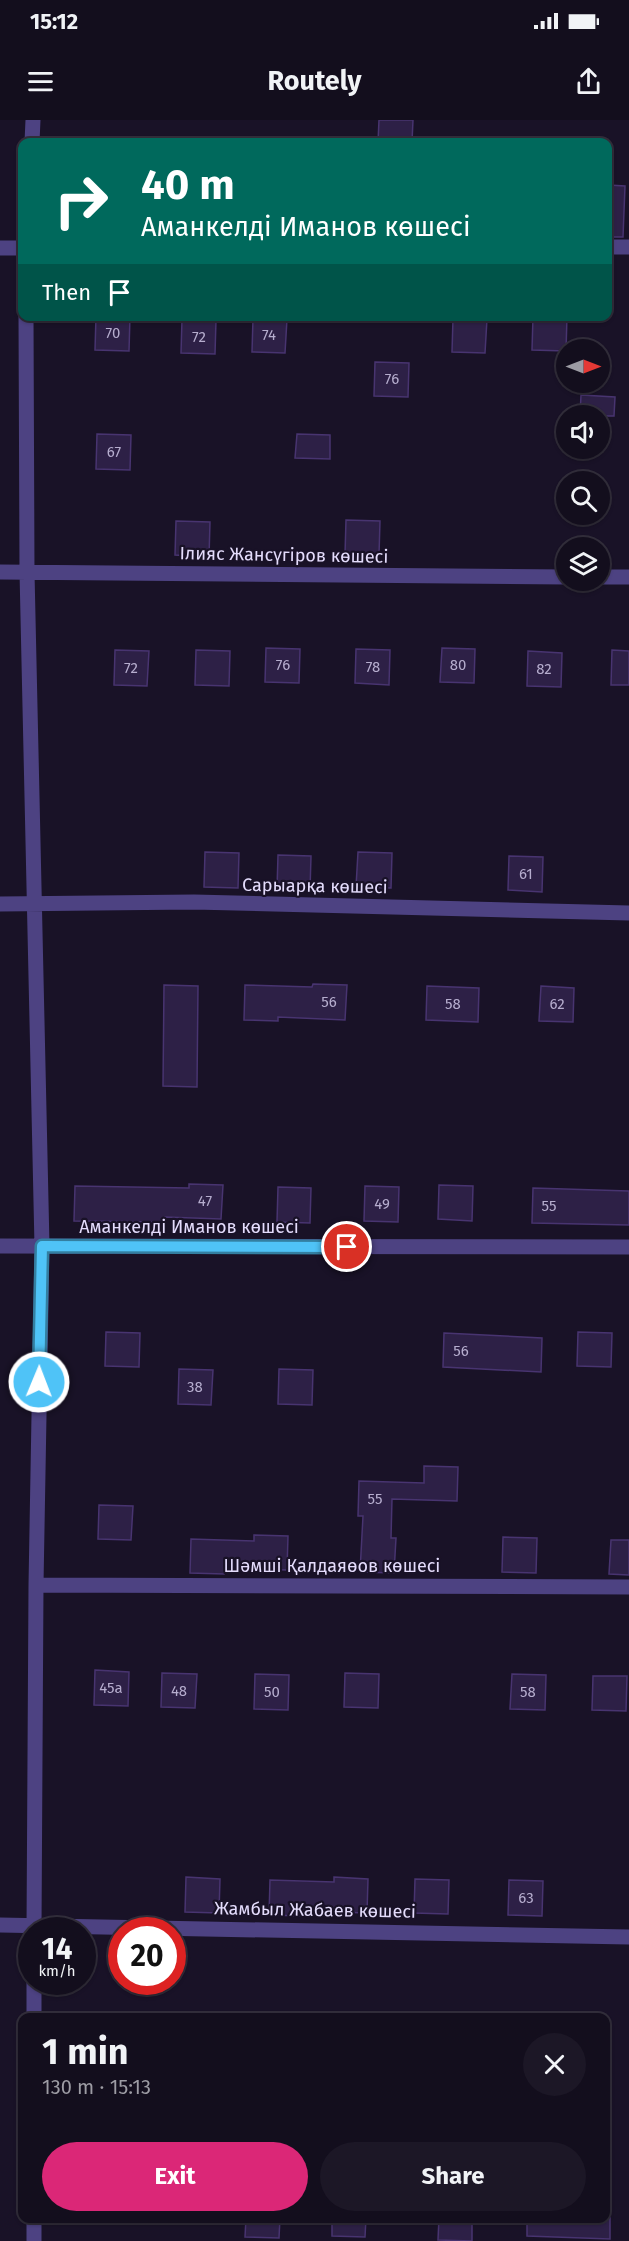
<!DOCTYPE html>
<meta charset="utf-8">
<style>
body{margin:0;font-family:"Fira Sans",sans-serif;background:#1c1726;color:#f1f3f6;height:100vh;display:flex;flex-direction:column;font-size:22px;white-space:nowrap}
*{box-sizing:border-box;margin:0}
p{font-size:20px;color:#9d9ca4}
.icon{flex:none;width:33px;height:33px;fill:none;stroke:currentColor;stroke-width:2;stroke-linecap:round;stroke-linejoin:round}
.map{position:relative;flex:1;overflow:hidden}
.drawer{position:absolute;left:18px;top:1893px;width:592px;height:210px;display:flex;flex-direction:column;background:#130e1d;border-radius:12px;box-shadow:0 2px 4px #0004,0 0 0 2px #322e3b}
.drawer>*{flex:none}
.banner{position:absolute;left:18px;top:18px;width:594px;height:183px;border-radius:12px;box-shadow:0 2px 4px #0004,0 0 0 2px #322e3b;background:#00695c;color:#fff;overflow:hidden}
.needle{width:39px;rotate:90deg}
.controls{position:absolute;left:556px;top:219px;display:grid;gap:12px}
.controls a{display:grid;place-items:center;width:54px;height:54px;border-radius:50%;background:#130e1d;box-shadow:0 2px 4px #0004,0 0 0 2px #322e3b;font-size:30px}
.speed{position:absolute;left:18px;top:1797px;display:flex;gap:12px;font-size:30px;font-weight:700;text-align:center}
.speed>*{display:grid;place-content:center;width:78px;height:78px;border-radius:50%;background:#130e1d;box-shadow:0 2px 4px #0004,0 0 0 2px #322e3b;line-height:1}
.speed small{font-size:15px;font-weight:400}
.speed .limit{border:9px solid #d22;background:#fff;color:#111}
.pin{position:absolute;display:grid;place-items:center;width:51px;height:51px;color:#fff;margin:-26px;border:3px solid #fff;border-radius:50%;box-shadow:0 2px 6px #0007}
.me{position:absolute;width:66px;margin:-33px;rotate:1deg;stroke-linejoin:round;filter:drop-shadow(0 0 4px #0008)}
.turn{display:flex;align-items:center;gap:21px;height:126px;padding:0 24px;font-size:27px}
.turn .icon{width:78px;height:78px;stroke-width:2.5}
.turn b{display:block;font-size:42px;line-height:51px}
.then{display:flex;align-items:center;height:57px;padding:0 24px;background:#0003;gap:12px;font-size:22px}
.round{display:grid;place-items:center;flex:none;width:63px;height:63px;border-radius:32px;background:#1c1726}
.summary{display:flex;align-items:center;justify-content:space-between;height:102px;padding:0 24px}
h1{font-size:36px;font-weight:700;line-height:45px}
.cta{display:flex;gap:12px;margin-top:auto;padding:12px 24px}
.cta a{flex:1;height:69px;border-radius:36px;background:#db2777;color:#fff;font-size:24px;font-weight:700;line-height:69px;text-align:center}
.cta a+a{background:#1c1726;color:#f1f3f6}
.status{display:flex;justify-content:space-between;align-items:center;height:42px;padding:0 30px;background:#130e1d;direction:ltr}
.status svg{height:16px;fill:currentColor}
header{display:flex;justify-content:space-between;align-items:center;height:78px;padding:0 24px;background:#130e1d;font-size:27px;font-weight:700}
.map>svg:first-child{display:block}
.building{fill:#2d2046;stroke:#483470;stroke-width:1.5}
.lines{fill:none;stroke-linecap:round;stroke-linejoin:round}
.minor{stroke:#4d4282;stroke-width:15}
.route-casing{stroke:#337fa1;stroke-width:15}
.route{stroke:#4fc3f7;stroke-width:10}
.labels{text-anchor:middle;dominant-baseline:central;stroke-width:4.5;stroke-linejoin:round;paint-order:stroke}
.number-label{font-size:15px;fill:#b6adce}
.street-label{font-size:18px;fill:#e4dcfc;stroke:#191227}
</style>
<div class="status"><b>15:12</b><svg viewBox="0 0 49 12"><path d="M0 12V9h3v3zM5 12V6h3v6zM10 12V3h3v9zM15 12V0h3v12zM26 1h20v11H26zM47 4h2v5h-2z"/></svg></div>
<header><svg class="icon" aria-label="menu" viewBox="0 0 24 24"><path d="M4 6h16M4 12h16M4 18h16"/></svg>Routely<svg class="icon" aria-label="share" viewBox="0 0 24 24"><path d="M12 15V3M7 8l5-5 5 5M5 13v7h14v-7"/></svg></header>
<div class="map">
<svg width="629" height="2121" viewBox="0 0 629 2121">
<rect width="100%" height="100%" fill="#191227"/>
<path class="building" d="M379 0H413L412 22H378Z
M608 65 625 66 623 117H608Z
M96 196H130L129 231 95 230Z
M533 196H567L566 231 532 230Z
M253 198 287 199 285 233 252 232Z
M453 198 487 199 485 233 452 232Z
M182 199 216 200 215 234 181 233Z
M375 242 409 243 408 277 374 276Z
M581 275 615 277 614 296H580Z
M97 314 131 315 130 350 96 349Z
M297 314 330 315V339L295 338Z
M346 400 380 401 379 435 345 434Z
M176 401 210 402 209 437 175 435Z
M266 528 300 529 299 563 265 562Z
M442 528 475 529 474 563 440 562Z
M356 529 390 530 389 565 355 563Z
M115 530 149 531 147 566 114 565Z
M196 530 230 531 229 566 195 565Z
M612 530 629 531V565H611Z
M528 531 562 533 561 567 527 566Z
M205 732 239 733 238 768 204 767Z
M358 732 392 733 391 768 356 767Z
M278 735 311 736 310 770 277 769Z
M509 736 543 737 542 772 508 770Z
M313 864 347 865 345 900 278 897V901L244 900 245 865 312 867Z
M164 865 198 866 197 967 163 966Z
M427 866 479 868 478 902 426 900Z
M541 866 574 868 573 902 539 901Z
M189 1064 223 1065 221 1099 165 1097V1102L74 1101 75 1066 189 1068Z
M439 1065 473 1066 472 1101 438 1099Z
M365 1066 399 1067 398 1102 364 1101Z
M278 1067 311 1068 310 1103 277 1102Z
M533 1068 629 1071V1105L532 1103Z
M106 1212 140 1213 139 1247 105 1246Z
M578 1212 612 1213 611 1247 577 1246Z
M444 1213 542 1218 541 1252 443 1247Z
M179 1249 213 1250 211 1285 178 1284Z
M279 1249 313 1250 312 1285 278 1284Z
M424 1346 458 1347 457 1381 392 1379 391 1418H396L394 1453 360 1452 363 1396H358L359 1361 424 1363Z
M99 1385 133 1386 131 1420 98 1419Z
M254 1415 288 1416 287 1450 224 1448V1454L190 1453 191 1419 254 1421Z
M503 1417 537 1418 536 1453 502 1452Z
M611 1420H629V1455L609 1454Z
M95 1550 129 1552 128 1586 94 1585Z
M162 1553 197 1554 195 1588 161 1587Z
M345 1553 379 1554 378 1588 344 1587Z
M255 1554 289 1555 288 1590 254 1589Z
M512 1554 546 1555 545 1590 510 1589Z
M593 1556H627L626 1591 592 1590Z
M186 1757 220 1759 219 1793 185 1792Z
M334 1757 368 1759 367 1793 303 1791V1796L269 1795 270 1760 334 1762Z
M415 1759 449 1760 448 1794 414 1793Z
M509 1760 543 1761 542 1796 508 1795Z
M246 2098H280L279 2118 245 2117Z
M332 2098H366L365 2117 332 2116Z
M439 2098H472V2121L438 2120Z
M527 2098H610V2119L527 2116Z"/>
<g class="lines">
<path class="minor" d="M32 22 33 0
M608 127H629
M0 128H22
M26 196 27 452 42 1126 36 1465 34 1810
M0 452 567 457
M600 457H629
M0 784 194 782 629 793
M0 1126 629 1127
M36 1465 629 1467
M0 1805 629 1817
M34 1862V1898
M34 2098V2121"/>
</g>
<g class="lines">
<g class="route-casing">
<path id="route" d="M39 1262 42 1126 347 1127"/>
</g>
<use href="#route" class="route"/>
</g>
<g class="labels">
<g class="number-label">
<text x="113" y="213">70</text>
<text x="269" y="215">74</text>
<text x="199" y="217">72</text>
<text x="392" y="259">76</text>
<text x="114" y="332">67</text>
<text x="283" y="545">76</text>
<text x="458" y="545">80</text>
<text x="373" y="547">78</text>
<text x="131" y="548">72</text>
<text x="544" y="549">82</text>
<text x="526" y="754">61</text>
<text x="329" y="882">56</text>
<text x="453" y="884">58</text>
<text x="557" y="884">62</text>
<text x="205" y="1081">47</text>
<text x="382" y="1084">49</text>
<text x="549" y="1086">55</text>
<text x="461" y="1231">56</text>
<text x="195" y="1267">38</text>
<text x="375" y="1379">55</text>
<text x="111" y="1568">45а</text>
<text x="179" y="1571">48</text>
<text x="272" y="1572">50</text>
<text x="528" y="1572">58</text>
<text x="526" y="1778">63</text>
</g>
<g class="street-label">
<text transform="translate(284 435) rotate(1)">Ілияс Жансүгіров көшесі</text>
<text transform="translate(315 766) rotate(1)">Сарыарқа көшесі</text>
<text x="189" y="1107">Аманкелді Иманов көшесі</text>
<text x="332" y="1446">Шәмші Қалдаяөов көшесі</text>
<text transform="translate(315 1790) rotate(1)">Жамбыл Жабаев көшесі</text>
</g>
</g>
</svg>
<div class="controls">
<a><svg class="needle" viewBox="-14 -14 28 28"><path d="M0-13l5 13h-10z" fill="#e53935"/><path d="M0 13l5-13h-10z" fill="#9d9ca4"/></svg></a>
<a><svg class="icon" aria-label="sound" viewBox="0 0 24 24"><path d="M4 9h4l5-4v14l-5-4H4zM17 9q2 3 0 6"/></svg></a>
<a><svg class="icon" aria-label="search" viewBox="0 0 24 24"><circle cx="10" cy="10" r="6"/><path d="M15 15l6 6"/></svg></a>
<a><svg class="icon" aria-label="layers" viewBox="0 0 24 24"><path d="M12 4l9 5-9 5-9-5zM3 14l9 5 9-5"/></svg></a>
</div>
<div class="speed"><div>14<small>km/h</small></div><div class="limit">20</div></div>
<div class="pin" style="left:347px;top:1127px;background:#d93025"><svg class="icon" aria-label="arrive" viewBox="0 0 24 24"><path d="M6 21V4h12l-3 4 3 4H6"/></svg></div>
<svg class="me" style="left:39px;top:1262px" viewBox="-20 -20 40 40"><circle r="17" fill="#4fc3f7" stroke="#fff" stroke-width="3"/><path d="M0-11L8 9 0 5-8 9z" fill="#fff"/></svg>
<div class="banner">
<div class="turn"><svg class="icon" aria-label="right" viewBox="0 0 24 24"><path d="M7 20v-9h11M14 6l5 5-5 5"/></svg><div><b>40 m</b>Аманкелді Иманов көшесі</div></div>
<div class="then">Then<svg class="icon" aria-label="arrive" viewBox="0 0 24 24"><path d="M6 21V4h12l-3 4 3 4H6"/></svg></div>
</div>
<section class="drawer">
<div class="summary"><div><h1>1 min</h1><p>130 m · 15:13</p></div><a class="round"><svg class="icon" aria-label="close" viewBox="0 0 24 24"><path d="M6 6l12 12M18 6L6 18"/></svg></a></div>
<div class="cta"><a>Exit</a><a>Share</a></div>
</section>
</div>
